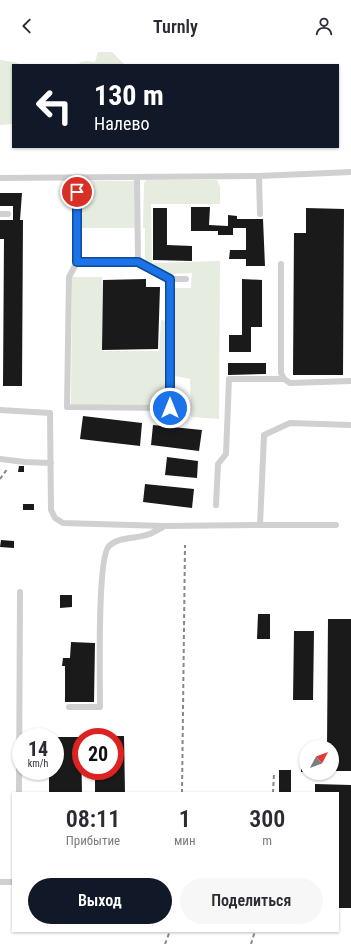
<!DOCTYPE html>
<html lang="ru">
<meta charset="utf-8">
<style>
body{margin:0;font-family:"Roboto Condensed",sans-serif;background:#f7f7f7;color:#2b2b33;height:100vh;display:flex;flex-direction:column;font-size:15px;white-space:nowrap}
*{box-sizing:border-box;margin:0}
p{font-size:13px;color:#7c7c81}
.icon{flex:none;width:22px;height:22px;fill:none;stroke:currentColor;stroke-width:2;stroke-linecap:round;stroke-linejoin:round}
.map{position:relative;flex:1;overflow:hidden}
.side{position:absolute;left:12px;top:740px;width:327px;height:140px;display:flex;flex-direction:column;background:#fff;border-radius:0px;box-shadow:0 1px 3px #0004}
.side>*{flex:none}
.hud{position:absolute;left:12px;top:12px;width:327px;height:84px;border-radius:0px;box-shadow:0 1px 3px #0004;background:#111827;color:#fff;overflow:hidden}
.needle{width:26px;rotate:49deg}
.controls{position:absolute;left:299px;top:688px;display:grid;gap:8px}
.controls a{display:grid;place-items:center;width:40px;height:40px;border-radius:50%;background:#fff;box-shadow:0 1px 3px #0004;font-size:20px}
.speed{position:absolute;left:12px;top:676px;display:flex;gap:8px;font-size:20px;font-weight:700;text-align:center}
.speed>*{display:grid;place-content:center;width:52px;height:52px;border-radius:50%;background:#fff;box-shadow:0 1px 3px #0004;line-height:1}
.speed small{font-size:10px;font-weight:400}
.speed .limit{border:6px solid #d22;background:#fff;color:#111}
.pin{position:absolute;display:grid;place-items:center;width:34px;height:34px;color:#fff;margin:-17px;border:2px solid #fff;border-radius:50%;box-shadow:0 1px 4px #0007}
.me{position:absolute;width:44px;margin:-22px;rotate:0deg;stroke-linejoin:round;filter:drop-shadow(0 0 3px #0008)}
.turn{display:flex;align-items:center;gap:14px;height:84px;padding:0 16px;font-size:18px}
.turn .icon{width:52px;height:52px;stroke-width:2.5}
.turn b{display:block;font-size:28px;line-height:34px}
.eta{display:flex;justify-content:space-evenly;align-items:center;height:68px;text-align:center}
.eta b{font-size:24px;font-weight:600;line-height:28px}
.cta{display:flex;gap:8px;margin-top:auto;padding:8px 16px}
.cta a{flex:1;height:46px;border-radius:24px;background:#111827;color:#fff;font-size:16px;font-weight:600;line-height:46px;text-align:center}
.cta a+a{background:#f7f7f7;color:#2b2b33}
header{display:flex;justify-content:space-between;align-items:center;height:52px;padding:0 16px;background:#fff;font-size:18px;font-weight:600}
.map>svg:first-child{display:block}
.green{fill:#e6ecdf}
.building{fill:#1a1a1a}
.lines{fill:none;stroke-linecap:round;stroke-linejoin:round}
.minor{stroke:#d0d0d0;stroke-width:6}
.rail{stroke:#888;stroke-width:2;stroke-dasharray:4 3;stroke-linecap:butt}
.route-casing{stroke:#114b97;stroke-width:10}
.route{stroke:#1a73e8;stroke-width:7}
</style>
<header><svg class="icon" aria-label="back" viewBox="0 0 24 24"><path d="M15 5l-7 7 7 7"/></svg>Turnly<svg class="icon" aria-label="person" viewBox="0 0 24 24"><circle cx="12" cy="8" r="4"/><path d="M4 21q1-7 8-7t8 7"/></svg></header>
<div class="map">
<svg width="351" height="892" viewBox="0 0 351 892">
<rect width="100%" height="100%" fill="#fff"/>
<path class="green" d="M98 0H112L125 13H79L80 10 87 9 95 10Z
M0 8 14 10 22 13H13V72L0 73Z
M146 128H217L220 135V152H151L152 211 220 209 219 367 191 365 190 327 175 324 174 236H191L192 221 169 222 145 210V176H143L144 131Z
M85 129H135L136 176H80L79 134Z
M72 225H102V299H159L161 268 166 269V353L71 352Z"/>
<path class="building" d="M0 141H22L20 168H23L22 334H3L4 187H0V168H13V154H0Z
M191 155H210L209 173 228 174V163L237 164V167H263L265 214H246V207H229L230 198H246V176H233V183H218V179H191Z
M153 156H167V193L192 194V209L153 208Z
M306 156 344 157 343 323H293L294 181H306Z
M146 227V235H160L158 297 102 298 103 228Z
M242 227 262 228V275H251V300H229V283H242Z
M228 311H266V322L228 323Z
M83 364 142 371 140 394 80 387Z
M153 373 202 378 199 399 151 393Z
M167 405 198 409 197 426 165 423Z
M19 414H24V420H18Z
M145 432 194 437 192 456 143 450Z
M23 452H34V458H23Z
M1 488 14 489V496L0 495Z
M60 543H72V555L60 556Z
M258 562H270V587H257Z
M328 567H351V719H335V708H332V695H327Z
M294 579H314L313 648H293Z
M71 590 95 591 94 650H65V614H62L63 606H70Z
M115 684H124L125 741H95V719H115Z
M55 685H81L82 741H49V719H55Z
M301 711H306V720H301Z
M279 718H291V741H279Z
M315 732 351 733V856H338V741H315Z"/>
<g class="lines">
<path class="minor" d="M259 124 260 162
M137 125 138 210
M0 126 259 124 351 120
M77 126V210H138L170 227V356L67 355 69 225 77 210
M0 162H8
M281 212V321L284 327 290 331 351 329
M170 227H186
M0 358 50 361 51 458 55 466 63 471 164 474 260 473
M0 407 25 410 51 411
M216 453 218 412 226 402 229 327H284
M336 473H260L264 383 290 371 351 373
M69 655H100C100 631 97 505 109 494 118 485 134 487 146 483 152 482 157 478 163 475
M19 741 20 540
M0 830H13"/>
<path class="rail" d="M0 427 8 416
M182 741 185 493
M273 741 274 721
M165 892 170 879
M251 892 255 879"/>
</g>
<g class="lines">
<g class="route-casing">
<path id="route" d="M77 140V210H138L170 227V356"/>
</g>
<use href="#route" class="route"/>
</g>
</svg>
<div class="controls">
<a><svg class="needle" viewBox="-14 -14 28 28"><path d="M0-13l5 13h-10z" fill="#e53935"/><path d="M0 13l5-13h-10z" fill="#7c7c81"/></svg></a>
</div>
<div class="speed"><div>14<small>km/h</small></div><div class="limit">20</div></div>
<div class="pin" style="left:77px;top:140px;background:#d93025"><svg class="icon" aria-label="arrive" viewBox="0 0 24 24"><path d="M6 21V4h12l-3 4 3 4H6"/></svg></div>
<svg class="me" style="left:170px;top:356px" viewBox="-20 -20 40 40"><circle r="17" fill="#1a73e8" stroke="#fff" stroke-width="3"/><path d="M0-11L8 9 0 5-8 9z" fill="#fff"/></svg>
<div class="hud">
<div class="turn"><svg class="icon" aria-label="left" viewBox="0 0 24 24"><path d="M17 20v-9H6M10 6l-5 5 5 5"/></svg><div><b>130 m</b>Налево</div></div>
</div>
<section class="side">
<div class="eta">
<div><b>08:11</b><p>Прибытие</p></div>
<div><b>1</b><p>мин</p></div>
<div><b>300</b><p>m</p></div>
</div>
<div class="cta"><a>Выход</a><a>Поделиться</a></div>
</section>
</div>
